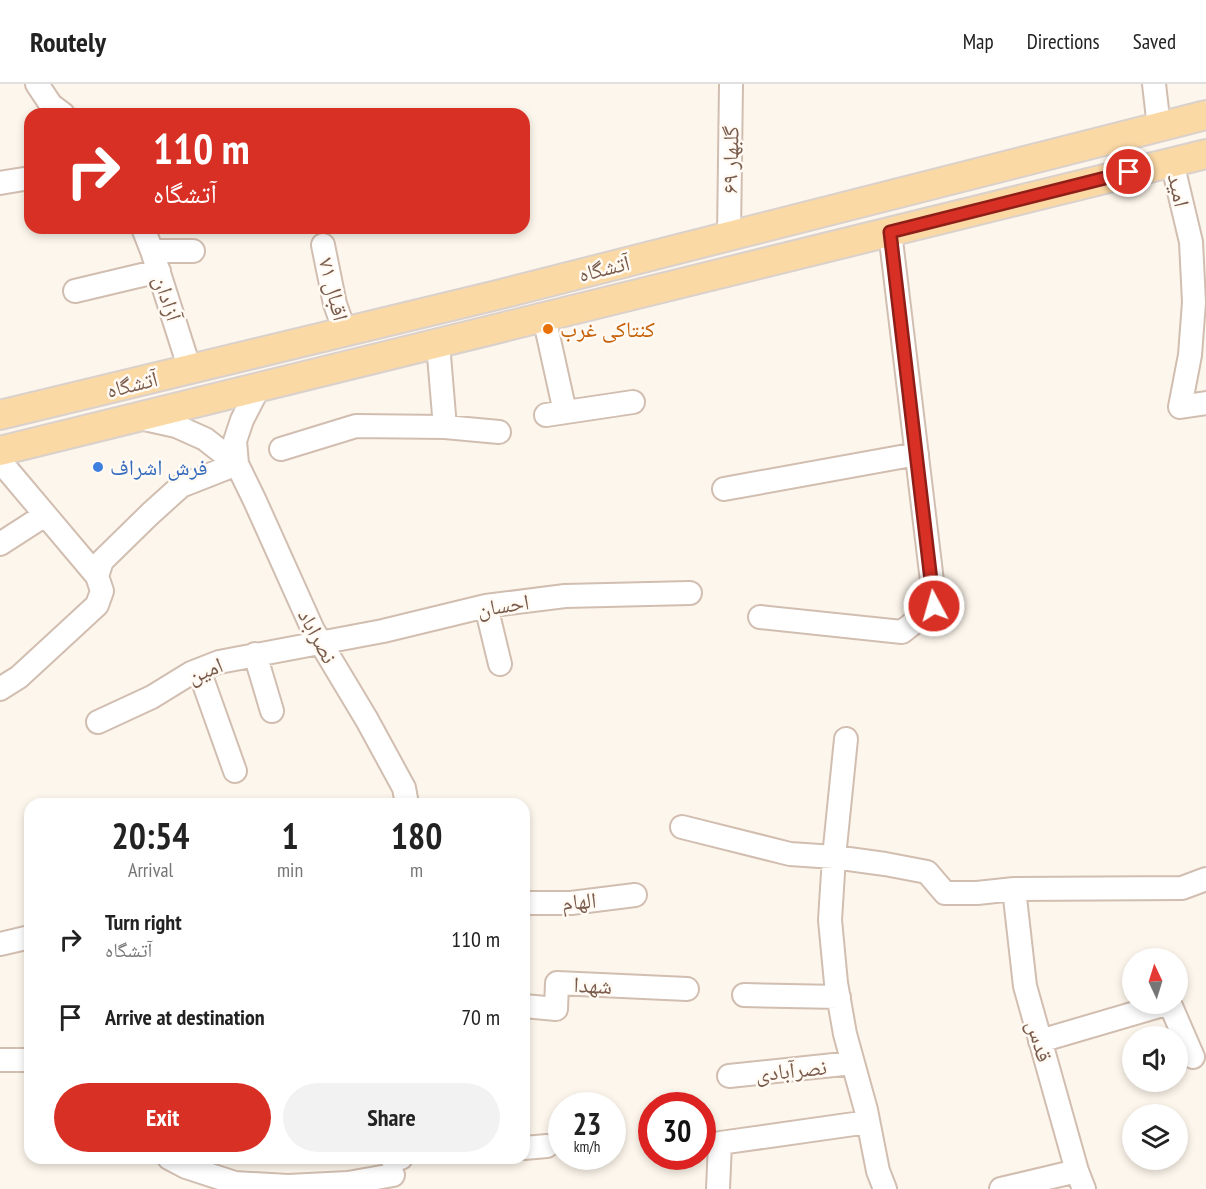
<!DOCTYPE html>
<meta charset="utf-8">
<style>
body{margin:0;font-family:"PT Sans Narrow","Noto Naskh Arabic",sans-serif;background:#f2f2f2;color:#222;height:100vh;display:flex;flex-direction:column;font-size:22px;white-space:nowrap}
*{box-sizing:border-box;margin:0}
p{font-size:20px;color:#767676}
.icon{flex:none;width:33px;height:33px;fill:none;stroke:currentColor;stroke-width:2;stroke-linecap:round;stroke-linejoin:round}
.map{position:relative;flex:1;overflow:hidden}
.panel{position:absolute;left:24px;top:714px;width:506px;height:366px;display:flex;flex-direction:column;background:#fff;border-radius:18px;box-shadow:0 3px 9px #0003}
.panel>*{flex:none}
.top-card{position:absolute;left:24px;top:24px;width:506px;height:126px;border-radius:18px;box-shadow:0 3px 9px #0003;background:#d93025;color:#fff;overflow:hidden}
.needle{width:39px;rotate:356deg}
.controls{position:absolute;left:1122px;top:864px;display:grid;gap:12px}
.controls a{display:grid;place-items:center;width:66px;height:66px;border-radius:50%;background:#fff;box-shadow:0 3px 9px #0003;font-size:30px}
.speed{position:absolute;left:548px;top:1008px;display:flex;gap:12px;font-size:30px;font-weight:700;text-align:center}
.speed>*{display:grid;place-content:center;width:78px;height:78px;border-radius:50%;background:#fff;box-shadow:0 3px 9px #0003;line-height:1}
.speed small{font-size:15px;font-weight:400}
.speed .limit{border:9px solid #d22;background:#fff;color:#111}
.pin{position:absolute;display:grid;place-items:center;width:51px;height:51px;color:#fff;margin:-26px;border:3px solid #fff;border-radius:50%;box-shadow:0 2px 6px #0007}
.me{position:absolute;width:66px;margin:-33px;rotate:354deg;stroke-linejoin:round;filter:drop-shadow(0 0 4px #0008)}
.turn{display:flex;align-items:center;gap:21px;height:126px;padding:0 30px;font-size:27px}
.turn .icon{width:78px;height:78px;stroke-width:2.5}
.turn b{display:block;font-size:42px;line-height:51px}
.eta{display:flex;justify-content:space-evenly;align-items:center;height:102px;text-align:center}
.eta b{font-size:36px;font-weight:800;line-height:42px}
.button{display:flex;gap:12px;margin-top:auto;padding:12px 30px}
.button a{flex:1;height:69px;border-radius:36px;background:#d93025;color:#fff;font-size:24px;font-weight:800;line-height:69px;text-align:center}
.button a+a{background:#f2f2f2;color:#222}
ul{padding:0;list-style:none}
li{display:flex;align-items:center;gap:18px;height:78px;padding:0 30px}
li div{flex:1}
li b{display:block;font-size:22px}
li em{font-style:normal}
header{display:flex;align-items:center;gap:36px;box-sizing:border-box;height:84px;padding:0 30px;background:#fff;border-bottom:2px solid #e0e0e0}
header strong{font-size:28px}
nav{display:flex;gap:33px;margin-inline-start:auto;font-size:21px}
.map>svg:first-child{display:block}
.lines{fill:none;stroke-linecap:round;stroke-linejoin:round}
.minor-casing{stroke:#d1beb0;stroke-width:26}
.major-casing{stroke:#dad1cd;stroke-width:32}
.minor{stroke:#fff;stroke-width:22}
.major{stroke:#fbd9a5;stroke-width:28}
.route-casing{stroke:#8d1f18;stroke-width:15}
.route{stroke:#d93025;stroke-width:10}
.food-dot{fill:#e8710a;stroke:#fffaf3;stroke-width:2}
.shop-dot{fill:#3f7fe0;stroke:#fffaf3;stroke-width:2}
.labels{text-anchor:middle;dominant-baseline:central;stroke-width:5;stroke-linejoin:round;paint-order:stroke}
.street-label{font-size:22px;fill:#7a5c4d;stroke:#fffaf3}
.food-label{font-size:22px;fill:#c56008;stroke:#fffaf3;text-anchor:start}
.shop-label{font-size:22px;fill:#366cbe;stroke:#fffaf3;text-anchor:start}
</style>
<header>
<strong>Routely</strong>
<nav><a>Map</a><a>Directions</a><a>Saved</a></nav>
</header>
<div class="map">
<svg width="1206" height="1105" viewBox="0 0 1206 1105">
<rect width="100%" height="100%" fill="#fdf6ec"/>
<g class="lines">
<g class="minor-casing">
<path id="minor" d="M37 0 51 21 63 30
M1154 0 1159 43
M1172 78 1191 158 1194 218 1190 271 1180 323 1206 319
M0 99 30 94
M143 144 152 167 190 286
M729 152 731 0
M323 161 335 220 345 248
M152 167H193
M75 207 159 187
M544 233 565 328
M438 260 445 343
M259 303 242 336 235 357 237 380 255 417 313 546 367 636 404 704 407 720
M546 331 633 318
M140 334 176 342 205 355 237 380
M281 365 356 342 445 343 499 348
M0 377 97 492
M724 405 917 370
M0 460 45 431
M486 522 500 580
M760 533 902 548 935 522 890 148
M255 570 272 627
M199 586 235 687
M0 605 19 593 97 521 102 507 97 492 102 477 150 430 181 402 237 380
M98 638 152 613 191 589 219 578 383 547 486 522 565 512 690 509
M846 655 834 773 830 836 836 899 845 950 866 1026 878 1087 885 1105
M682 743 790 770 834 773 885 780 927 788 945 809H977L1014 805 1182 804 1206 795
M1014 805 1025 902 1077 1087 1084 1105
M524 819H571L635 811
M0 860 30 853
M744 911 839 913
M1170 920 1193 973
M524 922 556 925 557 899 687 905
M1040 957 1166 920
M0 976H30
M729 992 853 979
M524 1064 547 1062
M169 1074 186 1083 235 1099 288 1102 348 1099 393 1091
M392 1075 401 1074
M718 1105 720 1059 868 1038
M1001 1105 1077 1087"/>
</g>
<g class="major-casing">
<path id="major" d="M0 331 497 211 1206 31
M0 367 1206 70"/>
</g>
<use href="#minor" class="minor"/>
<use href="#major" class="major"/>
</g>
<g class="lines">
<g class="route-casing">
<path id="route" d="M934 522 890 148 1129 88"/>
</g>
<use href="#route" class="route"/>
</g>
<circle class="food-dot" cx="548" cy="245" r="6"/>
<circle class="shop-dot" cx="98" cy="383" r="6"/>
<g class="labels">
<g class="street-label">
<text transform="translate(730 76) rotate(-89)">۶۹ گلبهار</text>
<text transform="translate(1179 106) rotate(77)">امید</text>
<text transform="translate(604 184) rotate(-14)">آتشگاه</text>
<text transform="translate(334 205) rotate(76)">۷۱ اقبال</text>
<text transform="translate(168 214) rotate(72)">آزادان</text>
<text transform="translate(132 300) rotate(-14)">آتشگاه</text>
<text transform="translate(503 521) rotate(-9)">احسان</text>
<text transform="translate(318 552) rotate(62)">نصراباد</text>
<text transform="translate(205 586) rotate(-22)">امین</text>
<text transform="translate(579 817) rotate(-5)">الهام</text>
<text transform="translate(593 901) rotate(3)">شهدا</text>
<text transform="translate(1040 957) rotate(74)">قدس</text>
<text transform="translate(791 986) rotate(-6)">نصرآبادی</text>
</g>
<g class="food-label">
<text x="560" y="245">کنتاکی غرب</text>
</g>
<g class="shop-label">
<text x="110" y="383">فرش اشراف</text>
</g>
</g>
</svg>
<div class="controls">
<a><svg class="needle" viewBox="-14 -14 28 28"><path d="M0-13l5 13h-10z" fill="#e53935"/><path d="M0 13l5-13h-10z" fill="#767676"/></svg></a>
<a><svg class="icon" aria-label="sound" viewBox="0 0 24 24"><path d="M4 9h4l5-4v14l-5-4H4zM17 9q2 3 0 6"/></svg></a>
<a><svg class="icon" aria-label="layers" viewBox="0 0 24 24"><path d="M12 4l9 5-9 5-9-5zM3 14l9 5 9-5"/></svg></a>
</div>
<div class="speed"><div>23<small>km/h</small></div><div class="limit">30</div></div>
<div class="pin" style="left:1129px;top:88px;background:#d93025"><svg class="icon" aria-label="arrive" viewBox="0 0 24 24"><path d="M6 21V4h12l-3 4 3 4H6"/></svg></div>
<svg class="me" style="left:934px;top:522px" viewBox="-20 -20 40 40"><circle r="17" fill="#d93025" stroke="#fff" stroke-width="3"/><path d="M0-11L8 9 0 5-8 9z" fill="#fff"/></svg>
<div class="top-card">
<div class="turn"><svg class="icon" aria-label="right" viewBox="0 0 24 24"><path d="M7 20v-9h11M14 6l5 5-5 5"/></svg><div><b>110 m</b>آتشگاه</div></div>
</div>
<section class="panel">
<div class="eta">
<div><b>20:54</b><p>Arrival</p></div>
<div><b>1</b><p>min</p></div>
<div><b>180</b><p>m</p></div>
</div>
<ul>
<li><svg class="icon" aria-label="right" viewBox="0 0 24 24"><path d="M7 20v-9h11M14 6l5 5-5 5"/></svg><div><b>Turn right</b><p>آتشگاه</p></div><em>110 m</em></li>
<li><svg class="icon" aria-label="arrive" viewBox="0 0 24 24"><path d="M6 21V4h12l-3 4 3 4H6"/></svg><div><b>Arrive at destination</b></div><em>70 m</em></li>
</ul>
<div class="button"><a>Exit</a><a>Share</a></div>
</section>
</div>
